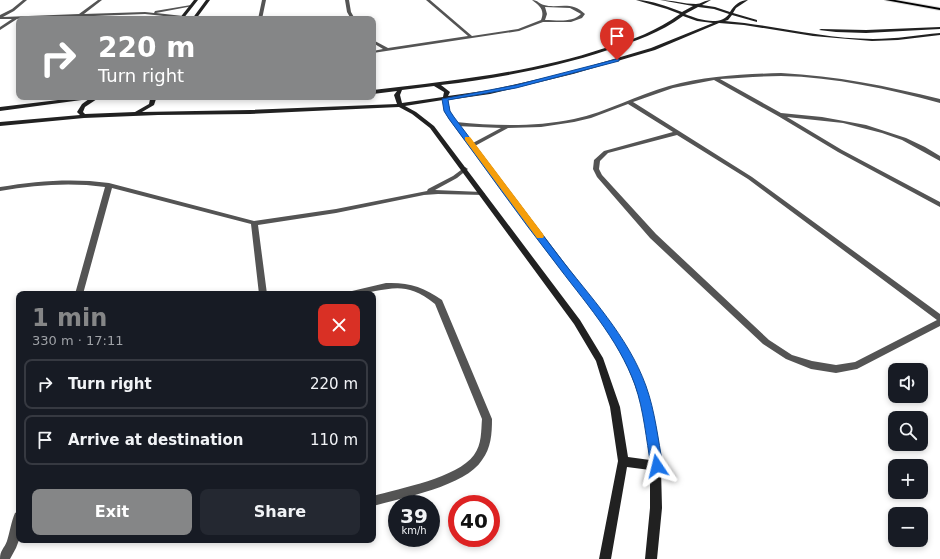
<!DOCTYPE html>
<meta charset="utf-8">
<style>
body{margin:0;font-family:"DejaVu Sans",sans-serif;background:#242831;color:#f1f3f6;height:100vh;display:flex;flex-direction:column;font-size:15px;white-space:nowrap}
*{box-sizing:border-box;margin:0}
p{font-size:13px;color:#9ea1a6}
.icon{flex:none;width:22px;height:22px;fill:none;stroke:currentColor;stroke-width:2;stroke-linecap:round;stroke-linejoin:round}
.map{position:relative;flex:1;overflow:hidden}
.details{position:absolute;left:16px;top:291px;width:360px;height:252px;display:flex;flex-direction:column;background:#171b24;border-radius:8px;box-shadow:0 2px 6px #0003}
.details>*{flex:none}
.guide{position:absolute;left:16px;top:16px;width:360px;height:84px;border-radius:8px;box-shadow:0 2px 6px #0003;background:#858687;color:#fff;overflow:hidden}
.controls{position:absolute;left:888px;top:363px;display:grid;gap:8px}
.controls a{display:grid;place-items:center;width:40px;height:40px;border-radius:8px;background:#171b24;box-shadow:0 2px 6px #0003;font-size:20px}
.speed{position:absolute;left:388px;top:495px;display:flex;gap:8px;font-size:20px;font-weight:700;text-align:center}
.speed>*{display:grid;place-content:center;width:52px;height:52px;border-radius:50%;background:#171b24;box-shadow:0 2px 6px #0003;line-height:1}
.speed small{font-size:10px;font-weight:400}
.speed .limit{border:6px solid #d22;background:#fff;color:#111}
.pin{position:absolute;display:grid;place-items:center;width:34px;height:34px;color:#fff;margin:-41px -17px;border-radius:50% 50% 50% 0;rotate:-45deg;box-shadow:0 0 4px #0007}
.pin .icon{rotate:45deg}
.me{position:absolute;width:44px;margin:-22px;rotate:350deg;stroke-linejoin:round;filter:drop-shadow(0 0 3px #0008)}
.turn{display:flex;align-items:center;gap:14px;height:84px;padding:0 16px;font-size:18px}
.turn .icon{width:52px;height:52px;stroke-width:2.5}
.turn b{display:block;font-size:28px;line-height:34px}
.round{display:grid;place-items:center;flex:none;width:42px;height:42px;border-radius:8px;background:#242831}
.overview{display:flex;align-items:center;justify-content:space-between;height:68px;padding:0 16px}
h1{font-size:24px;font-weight:600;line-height:30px;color:#858687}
.primary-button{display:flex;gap:8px;margin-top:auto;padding:8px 16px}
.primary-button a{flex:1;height:46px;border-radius:8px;background:#858687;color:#fff;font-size:16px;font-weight:600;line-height:46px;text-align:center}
.primary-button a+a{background:#242831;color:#f1f3f6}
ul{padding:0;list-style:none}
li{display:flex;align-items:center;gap:12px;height:50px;margin:0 8px 6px;padding:0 8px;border:2px solid #363941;border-radius:8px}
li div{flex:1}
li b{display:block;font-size:15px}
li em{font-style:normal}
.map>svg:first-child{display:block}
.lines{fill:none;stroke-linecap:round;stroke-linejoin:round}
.primary-casing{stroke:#dbdbdb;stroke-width:2}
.street{fill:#545454;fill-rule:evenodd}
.secondary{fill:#212121;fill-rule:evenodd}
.primary{fill:#000;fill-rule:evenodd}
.route{fill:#1a73e8;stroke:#114b97}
.slow{fill:#f59e0b}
</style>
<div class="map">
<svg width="940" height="559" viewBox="0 0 940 559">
<rect width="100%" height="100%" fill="#fff"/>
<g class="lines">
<g class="primary-casing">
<path id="primary" d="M885 0H895L940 8V10Z"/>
</g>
<path class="street" d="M23 0H27L14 11 3 17 79 14 98 0H102L84 14 145 12 154 13 155 11 191 5 193 6 156 13 183 16 182 18 145 14 17 19 0 30V27L12 19H0V15L12 9Z
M262 0H266L262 19H258Z
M345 0H349L351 12 355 19H351L347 12Z
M426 0H430L472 36 518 29 541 20C545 10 540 6 532 0 538 0 539 4 544 5 558 9 571 0 585 14L582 18 571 22H543L519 31 373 53V51L383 49 373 43V40L388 48 468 36ZM545 7 570 8 581 14C572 23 557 20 545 20L547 14Z
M781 73C836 76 887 86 940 99V103C888 89 835 77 781 76 760 76 740 78 720 79L781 113 822 117 866 125 906 138 925 147 940 156V161L902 140 882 133 843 123 787 117 842 150 940 202V207L838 152 778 116 714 80 673 88 633 102 752 177 940 314V326L857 369 836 373 811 369 786 359 763 344 650 238 597 177 593 169 594 160 604 151 673 132 628 104 591 118 574 122 541 127 508 128 473 147 470 145 471 144 501 128 456 126 453 124 456 122C495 126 536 127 574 119 607 112 637 95 669 86 706 76 744 74 781 73ZM677 135 748 179 937 320 855 362 836 365 812 361 792 355 769 340 656 234 602 175 599 169 600 161 608 153Z
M465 167 468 169 457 178 435 190 482 192 485 194 484 195 438 194 424 195 336 213 258 225 267 294H259L251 224 112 188 83 294H75L105 187C70 182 35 185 0 191V187C37 181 72 178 109 183L254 221 336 209 427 191 428 189 453 176Z
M386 283C408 282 424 287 442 300L492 419C492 434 491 448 482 460 466 486 402 498 373 506V496C401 488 457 478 474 455 482 444 481 431 482 419L435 304C400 276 386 294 348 294L352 291Z
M19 511V540L16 548 10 559H0C0 550 4 549 7 541 10 532 11 522 15 513Z"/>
<path class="secondary" d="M194 0H198L183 19H179Z
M206 0H210L196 19H192Z
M636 0C652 0 668 7 682 12L693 6 660 0C672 0 684 4 696 4 701 4 705 0 711 0L702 5 715 7 730 12C734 5 740 0 748 0L736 8 733 13 757 20V22L732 15 728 20 725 21C774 25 823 39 873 39 896 39 918 35 940 33V35L898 40 872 41 813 36 744 25 719 23 655 50 573 74 490 94 448 100 450 111 454 118 614 328C642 369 657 412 661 462L662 466 661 469 662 508 657 559H645L650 508V470L627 467 611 559H599L618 461 610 407 596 361 574 324 430 128 412 114 399 107 250 114 158 115 84 118 0 126V122L80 115 77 112 82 104 89 99 0 111V107L83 97H98L97 99 85 107 83 112 85 114 135 112 149 104 150 99 148 97H154L156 99 154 105 142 112 250 110 397 104 394 95 397 91 373 94V90C451 81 530 73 605 48 632 40 657 31 680 14L667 9ZM698 7 714 9 729 14C720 27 697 19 685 14ZM683 16 697 21 713 23 651 48 570 72 490 90 448 96 450 92 441 85C498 78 554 68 608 50 636 41 660 33 683 16ZM434 86 444 92 443 97 402 103 400 95 402 90ZM443 100 444 111 449 119C481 162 513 206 545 249 571 284 603 318 623 358 639 389 648 425 650 460L628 457 620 407 603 358 580 320 434 126 416 112 405 106Z
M940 27V29L866 33 836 32 819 30 821 29 866 30Z"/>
<use href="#primary" class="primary"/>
</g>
<path class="route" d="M617 59H619V61L516 88 448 100 450 111 454 117C489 163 523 209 558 255 590 297 628 336 646 386 655 411 658 439 663 466L661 470 657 471 652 470 651 466C646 439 644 411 635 385 618 338 583 300 554 261 518 215 484 166 449 119L444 111 442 99 516 85Z"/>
<path class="slow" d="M465 137H470L543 234 544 236 543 238H537L465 140Z"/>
</svg>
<div class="controls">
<a><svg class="icon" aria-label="sound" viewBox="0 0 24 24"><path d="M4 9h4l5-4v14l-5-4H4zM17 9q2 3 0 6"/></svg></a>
<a><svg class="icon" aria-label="search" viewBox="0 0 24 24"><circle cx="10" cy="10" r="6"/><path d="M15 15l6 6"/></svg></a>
<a>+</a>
<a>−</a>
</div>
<div class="speed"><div>39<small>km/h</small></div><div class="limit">40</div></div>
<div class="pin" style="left:617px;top:60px;background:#d93025"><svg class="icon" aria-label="arrive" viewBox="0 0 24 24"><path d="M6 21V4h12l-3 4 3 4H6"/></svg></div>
<svg class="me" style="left:657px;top:466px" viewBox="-20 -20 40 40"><path d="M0-17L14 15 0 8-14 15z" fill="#1a73e8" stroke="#fff" stroke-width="4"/></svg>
<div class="guide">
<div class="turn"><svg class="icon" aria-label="right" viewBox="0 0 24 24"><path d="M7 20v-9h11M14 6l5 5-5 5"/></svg><div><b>220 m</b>Turn right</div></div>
</div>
<section class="details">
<div class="overview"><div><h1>1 min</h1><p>330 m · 17:11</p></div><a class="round" style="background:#d93025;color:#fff"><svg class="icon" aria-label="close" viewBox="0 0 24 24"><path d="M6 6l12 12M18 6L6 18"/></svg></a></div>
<ul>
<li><svg class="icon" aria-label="right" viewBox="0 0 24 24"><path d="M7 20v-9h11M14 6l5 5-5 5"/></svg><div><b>Turn right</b></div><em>220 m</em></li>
<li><svg class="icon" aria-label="arrive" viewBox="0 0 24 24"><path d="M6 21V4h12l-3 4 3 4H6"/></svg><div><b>Arrive at destination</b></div><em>110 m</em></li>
</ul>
<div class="primary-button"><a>Exit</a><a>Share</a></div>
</section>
</div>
